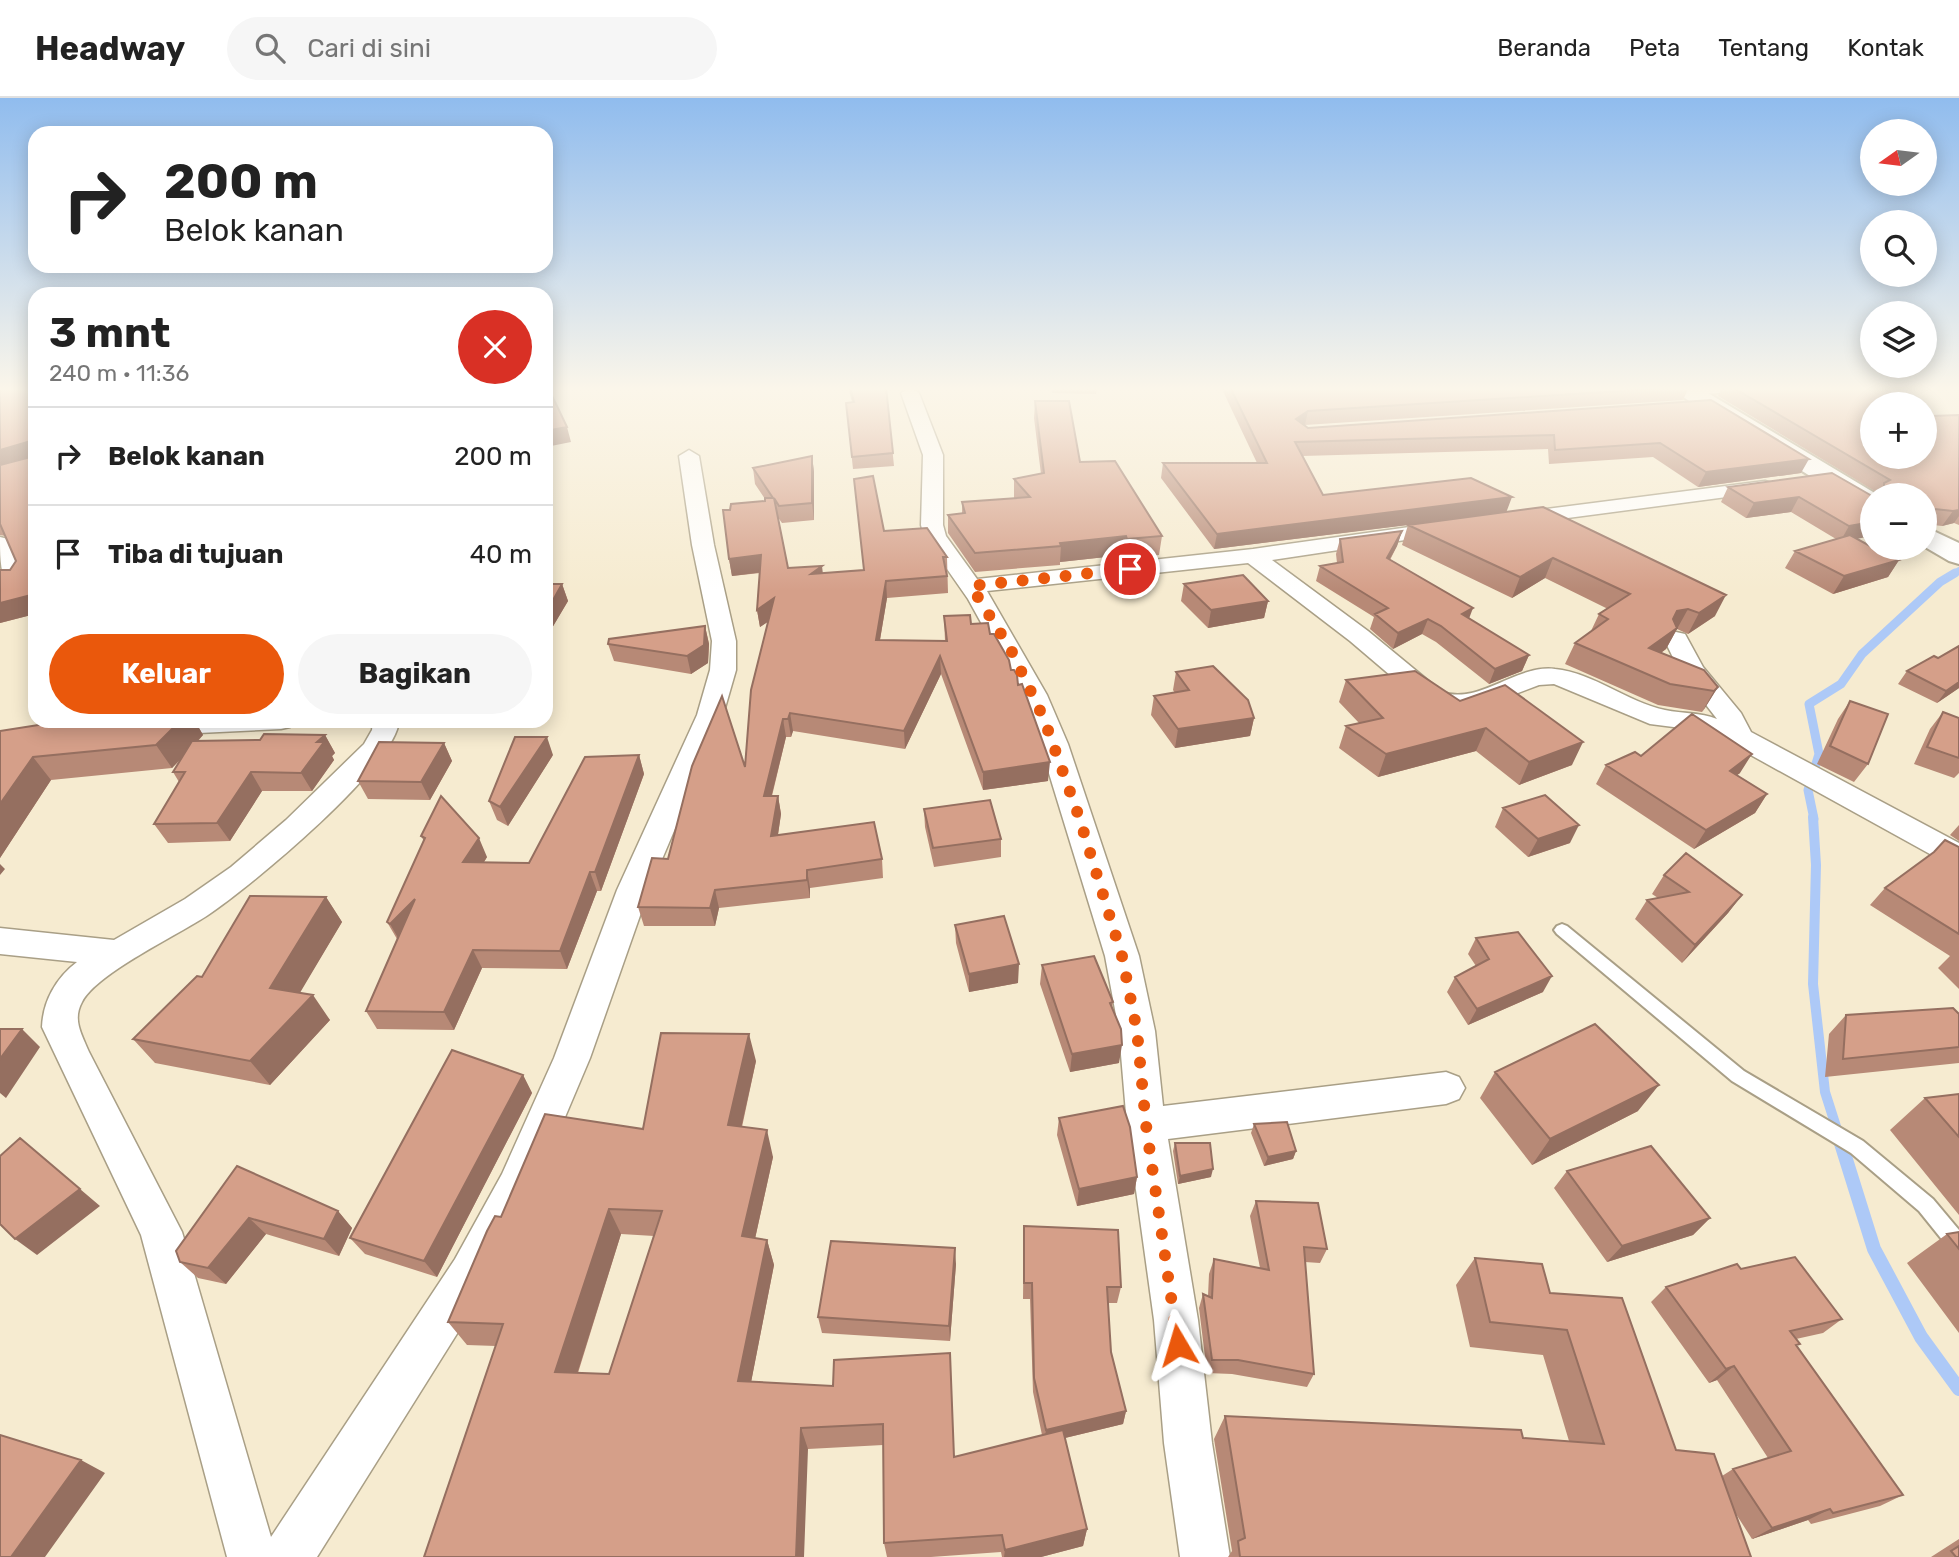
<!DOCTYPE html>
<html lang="id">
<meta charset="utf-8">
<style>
body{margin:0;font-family:Rubik,sans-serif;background:#f6f6f6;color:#222;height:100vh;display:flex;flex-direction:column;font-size:26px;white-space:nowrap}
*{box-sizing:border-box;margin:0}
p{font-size:23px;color:#767676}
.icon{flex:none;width:38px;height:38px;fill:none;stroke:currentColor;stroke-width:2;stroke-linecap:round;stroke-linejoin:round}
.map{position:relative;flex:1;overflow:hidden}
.side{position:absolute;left:28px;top:189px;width:525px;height:441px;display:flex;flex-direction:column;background:#fff;border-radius:21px;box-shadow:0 4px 18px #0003}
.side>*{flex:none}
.top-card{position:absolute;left:28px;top:28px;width:525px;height:147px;border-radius:21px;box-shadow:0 4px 18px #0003;background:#fff;color:#222;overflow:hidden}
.needle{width:46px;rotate:256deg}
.fabs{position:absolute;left:1860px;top:21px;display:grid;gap:14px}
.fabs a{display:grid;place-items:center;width:77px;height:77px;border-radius:50%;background:#fff;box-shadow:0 4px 18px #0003;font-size:35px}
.pin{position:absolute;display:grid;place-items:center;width:60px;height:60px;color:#fff;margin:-30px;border:4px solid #fff;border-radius:50%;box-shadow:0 2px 7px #0007}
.me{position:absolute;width:77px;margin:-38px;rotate:353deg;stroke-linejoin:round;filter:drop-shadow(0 0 5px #0008)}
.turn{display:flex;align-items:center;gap:24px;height:147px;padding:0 21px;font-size:32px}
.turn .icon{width:91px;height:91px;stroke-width:2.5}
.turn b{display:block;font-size:49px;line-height:60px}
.round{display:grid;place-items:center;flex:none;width:74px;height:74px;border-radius:37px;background:#f6f6f6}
.headline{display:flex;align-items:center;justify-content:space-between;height:119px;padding:0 21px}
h1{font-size:42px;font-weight:700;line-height:52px}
.action{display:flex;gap:14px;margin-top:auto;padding:14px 21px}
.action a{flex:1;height:80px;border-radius:42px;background:#ea580c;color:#fff;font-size:28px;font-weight:700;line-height:80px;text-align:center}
.action a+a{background:#f6f6f6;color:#222}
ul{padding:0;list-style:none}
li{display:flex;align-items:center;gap:21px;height:98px;padding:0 21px;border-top:2px solid #e0e0e0}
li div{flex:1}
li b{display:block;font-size:26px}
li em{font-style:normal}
header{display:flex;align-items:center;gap:42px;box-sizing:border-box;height:98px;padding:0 35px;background:#fff;border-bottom:2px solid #e0e0e0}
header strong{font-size:33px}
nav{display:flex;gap:38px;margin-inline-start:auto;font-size:24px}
.search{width:490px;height:63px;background:#f6f6f6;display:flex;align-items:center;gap:18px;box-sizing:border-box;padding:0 24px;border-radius:38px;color:#767676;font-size:26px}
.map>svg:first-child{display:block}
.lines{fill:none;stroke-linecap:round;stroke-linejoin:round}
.stream-far3{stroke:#adc9f7;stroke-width:6}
.stream-far2{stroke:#adc9f7;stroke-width:9}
.stream-far1{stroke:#adc9f7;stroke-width:10}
.stream{stroke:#adc9f7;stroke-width:14}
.service-casing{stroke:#a99f86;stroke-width:4}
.minor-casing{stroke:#a99f86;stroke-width:3}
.secondary-casing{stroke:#a99f86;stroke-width:4}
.service{fill:#fff;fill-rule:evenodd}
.minor{fill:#fff;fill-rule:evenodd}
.secondary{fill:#fff;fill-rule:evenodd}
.wall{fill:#b78976;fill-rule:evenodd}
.shaded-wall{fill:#956f60}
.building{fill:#d59f89;stroke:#956f60;stroke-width:2;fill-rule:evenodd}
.route{stroke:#ea580c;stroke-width:12;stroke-dasharray:0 21.6}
</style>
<header>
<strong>Headway</strong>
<div class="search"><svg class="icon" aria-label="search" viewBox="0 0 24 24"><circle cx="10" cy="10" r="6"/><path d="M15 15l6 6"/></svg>Cari di sini</div>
<nav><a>Beranda</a><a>Peta</a><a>Tentang</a><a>Kontak</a></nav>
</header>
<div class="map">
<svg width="1959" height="1459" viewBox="0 0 1959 1459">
<rect width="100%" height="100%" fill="#f6ebd0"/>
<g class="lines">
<path class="stream-far3" d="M1952 476 1959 472"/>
<path class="stream-far2" d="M1814 721 1808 692 1819 656 1809 606 1841 586 1862 556 1940 484 1955 475"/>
<path class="stream-far1" d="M1813 719 1816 767 1813 886 1825 994 1840 1041"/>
<path class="stream" d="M1839 1039 1874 1151 1921 1239 1959 1291"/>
<g class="service-casing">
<path id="service" d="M1562 826 1567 828 1744 973 1863 1043 1933 1101 1959 1132V1157L1952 1154 1919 1113 1851 1055 1732 983 1557 836 1554 832 1557 828Z"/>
</g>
<g class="minor-casing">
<path id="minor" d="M1681 289H1746L1737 294 1687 297 1681 296 1678 292Z
M910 290 919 295 943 357V427L946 438 977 481 1253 451 1445 424 1453 425 1456 430 1453 435 1445 436 1272 462 1368 533 1442 594C1480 607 1516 566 1555 571 1594 575 1627 604 1665 612 1683 616 1700 614 1717 621L1679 572 1664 541 1667 536 1676 534 1685 536 1703 569 1741 615 1751 634 1959 745V769L1948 766 1729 645 1697 632 1650 626 1554 586 1539 587 1478 610 1457 614 1424 606 1350 543 1248 465 987 493 1047 597 1068 646 1139 858 1155 933 1163 1008 1446 974 1459 979 1465 990 1459 1001 1446 1006 1168 1041 1198 1222 1212 1345 1230 1459H1180L1164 1345 1154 1222 1127 1027 1119 933 1105 858 1040 646 1021 597 968 501 924 438 921 427 923 357 901 295Z
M689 352 699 358 714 447 736 543V572L723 617 649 792 590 960 530 1102 485 1191 317 1459H227L141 1137 42 929C43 903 56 880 77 864L0 856V830L114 842 185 801 231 769 286 722 364 646 372 632 373 623H399C395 669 250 789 208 817 178 837 97 875 82 904 72 922 82 937 89 954L182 1134 271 1439 455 1161 502 1076 554 960 617 792 697 617 710 572 712 543 692 447 679 358Z
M1765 383 1772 385 1775 389 1772 393 1515 427 1508 425 1505 421 1508 417 1515 415Z
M0 439 8 441 11 446 25 481 22 486H6C0 472 0 455 0 439Z
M147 623H294L290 629 281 631 157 637 147 635 144 629Z"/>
</g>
<g class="secondary-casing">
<path id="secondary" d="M1672 289H1698L1878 397H1872V413L1863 411 1675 294Z
M1925 429 1959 445V466L1949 463 1925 449Z"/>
</g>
<use href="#service" class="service"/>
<use href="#minor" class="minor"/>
<use href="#secondary" class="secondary"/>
</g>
<path class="wall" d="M0 289H35V516L0 525V471L10 472 16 463 5 438 0 437Z
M848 289H886L894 368 853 371 846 305 852 304Z
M1051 289H1097L1096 296 1052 295Z
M1221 289H1689L1683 302 1305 327 1308 330 1711 302 1801 375 1698 389 1653 359 1549 366 1548 351 1302 358 1323 397 1507 414 1715 518 1688 536 1677 531 1666 551 1661 555 1718 589 1702 614 1658 607 1565 566 1575 545 1591 533 1599 516 1608 511 1545 480 1512 500 1402 447 1408 427 1422 425 1214 451 1161 380 1163 365H1257Z
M1722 289H1881L1932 318 1959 317V427L1954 425 1942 428 1925 426V397H1876L1878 395 1718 298Z
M1035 303 1080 364 1162 438 1159 457 1125 460 1124 457 1060 464V467L975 474 948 435V417L962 416V404L1014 400V381L1041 376 1034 320Z
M812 358 814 374V422L782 425 777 418 788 470 823 475 863 472 884 433 947 459 948 495 887 500 880 542 945 543 944 518 971 526 990 536 1011 572 1018 587 1048 683 983 692 941 576 905 651 793 633 791 639H786L772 698H778L781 716 778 737 882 761 883 780 810 790V800L719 810 715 828H644L638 809 668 761 745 669 768 523 760 529 757 512 760 475 732 478 729 461 730 412 765 403V401L755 386 753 370Z
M1728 389 1872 398 1857 441 1899 462 1888 479 1833 496 1785 470 1795 453 1836 441 1791 414 1746 420 1721 404Z
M1402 433 1397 448 1390 462 1469 521 1529 557 1522 573 1489 586 1436 544 1422 536 1393 551 1370 531 1374 519 1316 483 1320 468 1337 465 1336 456 1340 441Z
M546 486H562L568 503 552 530H546Z
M1184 486 1268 503 1264 520 1208 530 1181 503Z
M705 528 709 546 708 565 691 576 614 563 608 546Z
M1959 548V590L1937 605 1898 586 1907 573 1938 560Z
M1176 574 1254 620 1250 638 1175 650 1151 617 1154 598 1175 595 1173 592Z
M1346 582 1460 603 1572 667 1519 687 1476 653 1378 679 1339 650 1346 628 1359 625 1339 604Z
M1850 603 1868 666 1854 684 1817 666 1838 621Z
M1943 614 1959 620V675L1954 680 1914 666 1930 631Z
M64 623H195L203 637 198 643 260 642 325 637 335 655 332 658 334 662 312 693H262L230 743 168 745 154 726 179 684 173 674 180 662 172 670 51 682 0 760V633Z
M444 645 452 663 430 702 368 701 358 683Z
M553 657 508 728 497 722 489 703Z
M639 657 644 676 601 793H597L567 871 482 870 454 932 377 931 366 913 397 841 387 824 424 743 421 738 487 759 484 764 529 765Z
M1641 658 1740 675 1737 677 1767 696 1755 715 1694 751 1596 686 1606 667Z
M1503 710 1570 745 1528 759 1495 729Z
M924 711 1001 741V759L934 769 925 729Z
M1959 727V743L1950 737Z
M1959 749V891L1938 870 1950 858 1870 807 1885 790 1934 754Z
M1664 777 1742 797 1728 815 1682 865 1635 821 1647 802 1658 800 1652 796Z
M326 799 342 824 299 895 330 922 270 987 155 965 133 941 202 879Z
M955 827 1018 885 969 894 956 845Z
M1476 840 1543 894 1468 927 1447 894 1455 879 1476 868 1468 856Z
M1042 867 1113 904 1112 910 1119 965 1070 974 1040 886Z
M1959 916V965L1825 979 1829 936 1846 917Z
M756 963 742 1029 773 1059 755 1141 767 1142 774 1167 751 1284 833 1288 955 1359 1042 1337 1033 1294 1030 1201H1023L1024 1128 1121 1189 1117 1205H1108L1111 1254 1126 1313 1123 1326 1065 1340 1087 1431 1083 1448 1041 1459H1002L1001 1454 931 1459H887L884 1445 883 1347 808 1351 496 1248 467 1247 448 1224 501 1119 643 1031ZM621 1136 654 1138 609 1276 578 1275Z
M1495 974 1638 1013 1532 1067 1480 1000Z
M523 977 532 995 437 1179 365 1156 350 1140Z
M1959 996V1117L1890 1032 1925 1000Z
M1059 1020 1137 1079 1134 1096 1077 1108 1057 1037Z
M1254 1026 1296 1053 1293 1061 1264 1068 1251 1035Z
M1175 1045 1211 1079 1178 1086 1173 1053Z
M237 1068 338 1113 352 1130 339 1158 266 1136 226 1186 198 1180 180 1164Z
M1567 1073 1710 1120 1693 1137 1607 1164 1554 1090Z
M1256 1103 1327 1151 1320 1165 1305 1164 1314 1276 1307 1289 1232 1276 1207 1275 1199 1210 1203 1196 1208 1198 1209 1176 1214 1161 1260 1170 1250 1118Z
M1959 1134V1235L1907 1165 1947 1136Z
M1475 1160 1550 1195 1676 1352 1722 1378 1733 1371 1768 1360 1717 1282 1709 1285 1651 1204 1666 1189 1741 1171 1842 1221 1823 1235 1796 1241 1797 1248 1903 1397 1880 1408 1811 1426 1808 1422 1752 1441 1736 1416 1751 1459H1228L1232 1453 1214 1341 1225 1318 1569 1343 1543 1257 1470 1249 1456 1187Z
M956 1166 950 1243 822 1235 818 1219Z
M1959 1441V1459H1931Z"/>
<path class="shaded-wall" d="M1308 313 1305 327 1296 321Z
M567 329 571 344 546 349V333Z
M27 344 35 357 0 370V352Z
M812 358 814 374V422L812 405Z
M1809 361 1801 375 1698 389 1706 374Z
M1512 399 1506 415 1214 451 1217 436Z
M1799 399 1791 414 1746 420 1754 405Z
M1959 412V418L1954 425 1942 428 1953 413Z
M1933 414 1925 426V416Z
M1872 424V438L1840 444 1849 428Z
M547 433 552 450 546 460V434Z
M1402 433 1397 448 1382 475 1387 460Z
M1126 438 1124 457 1060 464 1061 448 1060 445Z
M761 457 764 474 732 478 729 461Z
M1553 460 1545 480 1512 500 1520 479Z
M1899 462 1888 479 1833 496 1844 478Z
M822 468 824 485 811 476Z
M886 483 887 500 877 559 876 542Z
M562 486 568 503 552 530 547 513Z
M35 496V516L0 525V505Z
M1726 497 1715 518 1688 536 1699 515Z
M774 500 777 518 760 529 757 512Z
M1268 503 1264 520 1208 530 1211 512Z
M1473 510 1467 526 1462 516Z
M1688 511 1666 551 1638 571 1649 550 1677 513Z
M1428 521 1422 536 1393 551 1398 535Z
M705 528 709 546 708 565 691 576 687 558Z
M1529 557 1522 573 1489 586 1495 571Z
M940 558 941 576 905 651 904 633Z
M1959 584V590L1937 605 1946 593Z
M1718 589 1705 610 1702 614 1714 593Z
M790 615 793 633 791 639 788 621Z
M1254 620 1250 638 1175 650 1178 631Z
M783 621 786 639 767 716 764 698Z
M180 623H195L203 637 172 670 156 647Z
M1486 630 1476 653 1378 679 1386 656Z
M325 637 335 655 332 658 334 662 312 693 301 675 317 644Z
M547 639 553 657 508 728 500 709Z
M1583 644 1572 667 1519 687 1529 664Z
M444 645 452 663 430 702 421 684Z
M1752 656 1740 675 1718 691 1730 673Z
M639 657 644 676 601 793 595 774Z
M33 659 51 682 0 760V706Z
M1050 664 1048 683 983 692V674Z
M251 674 262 693 230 743 217 725Z
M1767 696 1755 715 1694 751 1706 732Z
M778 698 781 716 775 756 771 738Z
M1579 727 1570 745 1528 759 1538 741Z
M479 740 487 759 472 783 463 764Z
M0 766 5 771 0 777Z
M807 772 810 790V800L807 782Z
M590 774 597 793 567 871 560 853Z
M715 792 719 810 715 828 710 810Z
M1742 797 1728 815 1682 865 1695 847Z
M326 799 342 824 288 915 270 890Z
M415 801 401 845 390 826Z
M473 852 482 870 454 932 444 914Z
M1019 866 1018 885 969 894V876Z
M1552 878 1543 894 1468 927 1477 911Z
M313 897 330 922 270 987 250 963Z
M22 931 40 949 6 1000 0 995V961Z
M749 936 756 963 736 1053 728 1027Z
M1122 947 1119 965 1070 974 1072 956Z
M523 977 532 995 437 1179 424 1163Z
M1659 987 1638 1013 1532 1067 1550 1041Z
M767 1032 773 1059 750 1163 742 1138Z
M20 1040 100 1108 37 1157 15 1141Z
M1296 1053 1293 1061 1264 1068 1268 1059Z
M1213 1071 1211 1079 1178 1086 1180 1078Z
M1137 1079 1134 1096 1077 1108 1079 1091Z
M609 1111 621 1136 571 1295 555 1274Z
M338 1113 352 1130 339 1158 324 1141Z
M249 1120 266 1136 226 1186 208 1170Z
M1710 1120 1693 1137 1607 1164 1622 1148Z
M767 1142 774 1167 747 1305 738 1283Z
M955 1150 956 1166 950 1243 949 1228Z
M1734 1268 1717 1282 1709 1285 1726 1271Z
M1126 1313 1123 1326 1044 1345 1046 1332Z
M801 1330 808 1351 804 1459H796Z
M81 1362 105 1375 45 1459H11Z
M1830 1411 1808 1422 1752 1441 1772 1430Z
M1087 1431 1083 1448 1041 1459H1004L1005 1452Z"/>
<path class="building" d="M0 289H35V496L0 505V472H10L16 463 0 426V367L27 360V344L0 352Z
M546 289H548L567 329 546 333Z
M850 289H886L893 355 852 359 846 305 854 304Z
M1230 289H1683L1308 313 1296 321 1308 330 1711 302 1809 361 1706 374 1660 345 1555 352 1554 337 1295 344 1323 397 1471 380 1512 399 1217 436 1163 365H1267Z
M1732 289H1881L1911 306H1872V359H1925V314L1932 318 1959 317V412L1953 413 1935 411 1933 414 1925 416V397H1884V385L1890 382Z
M1035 303H1069L1080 364 1115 363 1162 438 1127 441 1126 438 1060 445 1061 448 975 455 948 417 965 415 962 404 1030 399 1014 381 1044 375Z
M812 358V405L779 408 774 400 788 470 822 468 811 476 864 472 854 381 873 378 884 433 927 430 947 459H943L947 478 886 483 876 542 947 543 944 518 970 517 971 526 988 525 990 536H994L1009 562 1011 572H1014L1017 577 1018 587 1022 586 1050 664 983 674 940 558 904 633 790 615 788 621H783L764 698H778L771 738 874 724 882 761 807 772V782L715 792 710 810 638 809 652 760 668 761 692 668 722 598 745 669 751 592 774 500 757 512 761 457 729 461 723 412H730L731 406 765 403V400H773L753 370Z
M1832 375 1872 398V424L1849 428 1799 399 1754 405 1728 389Z
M1543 409 1726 497 1699 515 1688 511 1677 513 1673 521 1677 530 1649 550 1704 572 1718 589 1714 593 1670 586 1575 545 1608 521 1599 516 1630 496 1553 460 1520 479 1408 427Z
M1402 433 1387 460 1473 510 1462 516 1529 557 1495 571 1441 528 1428 521 1398 535 1375 516 1388 510 1320 468 1343 464 1340 441Z
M1850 437 1872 449V450H1875L1899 462 1844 478 1795 453Z
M1243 477 1268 503 1211 512 1184 486Z
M546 486H562L547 513H546Z
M705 528 704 547 687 558 608 546 609 541Z
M1959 548V584L1946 593 1907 573 1934 558 1938 560Z
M1213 568 1248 602 1254 620 1178 631 1154 598 1189 592 1176 574Z
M1415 573 1460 603 1505 587 1583 644 1529 664 1486 630 1386 656 1346 628 1383 620 1346 582Z
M1850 603 1888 616 1868 666 1830 648Z
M1943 614 1959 620V660L1927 649Z
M1692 616 1752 656 1730 673 1767 696 1706 732 1606 667 1635 654 1641 658Z
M64 623H180L156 647 33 659 0 706V633Z
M264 636 325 637 317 644H324L301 675 251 674 217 725 154 726 185 674H173L192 643 260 642Z
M515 639H547L500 709 489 703Z
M379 644 444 645 421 684 358 683Z
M639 657 595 774H590L560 853 473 852 444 914 366 913 415 801 390 826 387 824 425 740 421 738 441 698 479 740 463 764 529 765 585 659Z
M1545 697 1579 727 1538 741 1503 710Z
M990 702 1001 741 933 750 924 711Z
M1945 742 1959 749V836L1885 790 1934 754Z
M1686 755 1742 797 1695 847 1647 802 1689 794 1664 777Z
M250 798 326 799 270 890 313 897 250 963 133 941 197 878 202 879Z
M1004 818 1019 866 969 876 955 827Z
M1518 834 1552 878 1477 911 1455 879 1489 861 1476 840Z
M1094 858 1113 904 1110 905 1121 931 1122 947 1072 956 1042 867Z
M1953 910 1959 916V949L1843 961 1846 917Z
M1595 926 1659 987 1550 1041 1495 974Z
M0 931H22L0 961Z
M661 935 749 936 728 1027 767 1032 742 1138 767 1142 738 1283 833 1288 834 1262 950 1255 954 1359 1063 1332 1087 1431 1005 1452 1002 1437 884 1445 883 1326 801 1330 796 1459H424L503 1226 448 1224 487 1133 495 1118 501 1119 545 1016 643 1031ZM609 1111 662 1113 609 1276 555 1274Z
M452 952 523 977 424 1163 350 1140Z
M1959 996V1039L1925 1000Z
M1123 1008 1130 1029 1137 1079 1079 1091 1059 1020Z
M1287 1024 1296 1053 1268 1059 1254 1026Z
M20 1040 80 1091 15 1141 0 1126V1058Z
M1175 1045H1210L1213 1071 1180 1078Z
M1651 1048 1710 1120 1622 1148 1567 1073Z
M237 1068 338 1113 324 1141 249 1120 208 1170 180 1164 176 1153Z
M1256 1103 1318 1105 1327 1151 1304 1149 1314 1276 1238 1262H1212L1203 1196 1212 1200 1214 1161 1269 1172Z
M1024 1128 1118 1132 1121 1189H1107L1111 1254 1126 1313 1046 1332 1034 1280 1032 1185H1024Z
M1959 1134V1151L1947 1136Z
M831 1143 955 1150 949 1228 818 1219Z
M1795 1159 1842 1221 1790 1233 1800 1246 1796 1247 1903 1397 1833 1415 1830 1411 1772 1430 1733 1371 1791 1353 1734 1268 1726 1271 1666 1189 1737 1166 1741 1171Z
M1475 1160 1542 1166 1550 1195 1622 1200 1676 1352 1714 1356 1751 1459H1240L1238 1443 1245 1440 1225 1318 1521 1332 1523 1340 1604 1346 1567 1232 1490 1224Z
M0 1337 81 1362 11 1459H0Z
M1959 1448V1459H1956L1951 1453Z"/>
<linearGradient id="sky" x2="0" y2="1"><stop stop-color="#90bcee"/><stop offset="0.59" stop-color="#fbf6ea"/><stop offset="1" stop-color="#fbf6ea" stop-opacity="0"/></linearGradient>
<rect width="1959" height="493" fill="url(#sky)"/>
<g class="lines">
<path class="route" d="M1130 471 971 488 1011 552 1044 621 1079 719 1122 858 1137 933 1146 1027 1178 1247"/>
</g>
</svg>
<div class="fabs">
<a><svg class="needle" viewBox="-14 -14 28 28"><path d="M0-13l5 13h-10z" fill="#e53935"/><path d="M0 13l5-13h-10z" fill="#767676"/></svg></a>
<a><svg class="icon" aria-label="search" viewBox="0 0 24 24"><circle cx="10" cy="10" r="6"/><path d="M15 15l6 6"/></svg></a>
<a><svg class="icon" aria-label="layers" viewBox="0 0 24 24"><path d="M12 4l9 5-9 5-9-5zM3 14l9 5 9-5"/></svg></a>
<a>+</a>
<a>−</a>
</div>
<div class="pin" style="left:1130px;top:471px;background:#d93025"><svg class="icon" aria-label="arrive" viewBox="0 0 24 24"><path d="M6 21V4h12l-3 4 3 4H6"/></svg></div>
<svg class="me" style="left:1178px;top:1247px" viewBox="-20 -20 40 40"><path d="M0-17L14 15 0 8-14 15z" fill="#ea580c" stroke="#fff" stroke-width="4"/></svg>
<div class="top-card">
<div class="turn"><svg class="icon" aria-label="right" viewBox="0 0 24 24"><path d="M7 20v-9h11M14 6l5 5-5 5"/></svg><div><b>200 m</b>Belok kanan</div></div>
</div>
<section class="side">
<div class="headline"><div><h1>3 mnt</h1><p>240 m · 11:36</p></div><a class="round" style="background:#d93025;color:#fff"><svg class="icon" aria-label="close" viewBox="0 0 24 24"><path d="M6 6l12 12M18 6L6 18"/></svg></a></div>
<ul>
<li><svg class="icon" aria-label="right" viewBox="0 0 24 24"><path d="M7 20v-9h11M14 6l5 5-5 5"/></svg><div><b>Belok kanan</b></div><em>200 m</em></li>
<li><svg class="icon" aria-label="arrive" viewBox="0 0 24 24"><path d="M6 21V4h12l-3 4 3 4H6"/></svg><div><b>Tiba di tujuan</b></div><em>40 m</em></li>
</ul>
<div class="action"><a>Keluar</a><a>Bagikan</a></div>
</section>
</div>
